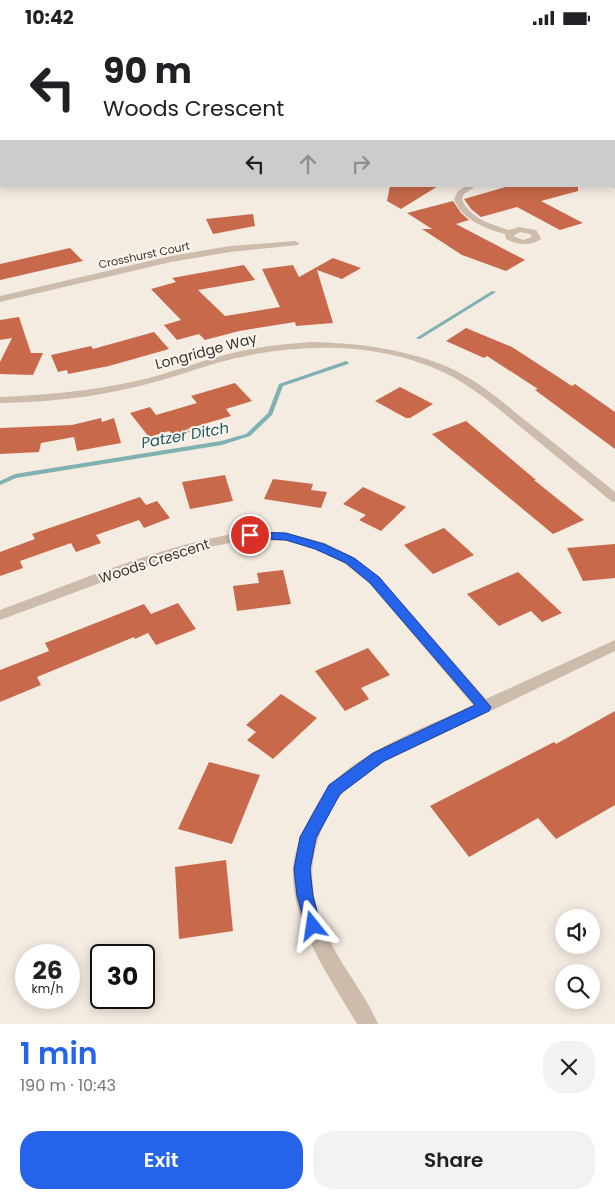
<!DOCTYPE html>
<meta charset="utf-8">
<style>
body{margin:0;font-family:Poppins,sans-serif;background:#f2f2f2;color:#202124;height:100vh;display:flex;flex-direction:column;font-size:19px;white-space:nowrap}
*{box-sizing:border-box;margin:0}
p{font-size:16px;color:#757577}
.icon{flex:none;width:28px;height:28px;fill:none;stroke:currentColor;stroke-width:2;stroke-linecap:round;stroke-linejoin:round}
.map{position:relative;height:989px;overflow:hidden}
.details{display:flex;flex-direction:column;background:#fff;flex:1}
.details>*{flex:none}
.top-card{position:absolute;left:0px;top:0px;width:615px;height:152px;box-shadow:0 2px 12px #0003;background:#fff;color:#202124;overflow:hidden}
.controls{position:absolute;left:555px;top:874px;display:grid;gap:10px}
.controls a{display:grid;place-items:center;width:45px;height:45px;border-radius:50%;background:#fff;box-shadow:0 2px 12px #0003;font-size:25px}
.speed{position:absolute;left:15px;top:909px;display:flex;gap:10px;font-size:25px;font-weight:700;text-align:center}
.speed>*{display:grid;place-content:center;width:65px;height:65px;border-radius:50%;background:#fff;box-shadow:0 2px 12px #0003;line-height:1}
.speed small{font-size:12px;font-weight:400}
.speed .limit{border:2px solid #111;border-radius:8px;background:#fff;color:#111}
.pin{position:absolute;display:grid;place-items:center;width:42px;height:42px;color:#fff;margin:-21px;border:2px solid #fff;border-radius:50%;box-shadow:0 1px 5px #0007}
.me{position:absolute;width:55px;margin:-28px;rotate:345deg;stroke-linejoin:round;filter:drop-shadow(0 0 4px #0008)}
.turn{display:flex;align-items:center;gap:18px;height:105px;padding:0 20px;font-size:22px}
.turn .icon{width:65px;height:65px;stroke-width:2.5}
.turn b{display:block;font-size:35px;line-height:42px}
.lanes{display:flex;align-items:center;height:48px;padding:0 20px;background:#0003;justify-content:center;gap:25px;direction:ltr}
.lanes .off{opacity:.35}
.round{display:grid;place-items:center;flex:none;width:52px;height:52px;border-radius:20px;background:#f2f2f2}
.summary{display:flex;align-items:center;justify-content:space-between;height:85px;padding:0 20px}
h1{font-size:30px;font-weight:600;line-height:38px;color:#2563eb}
.action{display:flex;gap:10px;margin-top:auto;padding:10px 20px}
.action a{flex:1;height:58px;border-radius:20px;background:#2563eb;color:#fff;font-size:20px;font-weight:600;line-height:58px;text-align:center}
.action a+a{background:#f2f2f2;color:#202124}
.status{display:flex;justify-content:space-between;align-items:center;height:35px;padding:0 25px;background:#fff;direction:ltr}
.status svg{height:14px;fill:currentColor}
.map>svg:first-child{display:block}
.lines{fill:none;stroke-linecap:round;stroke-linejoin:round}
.stream{fill:#7fb0b2;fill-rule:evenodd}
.building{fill:#c8694b}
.minor{fill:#cdbbac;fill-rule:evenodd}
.route{fill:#2563eb;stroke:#184099}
.labels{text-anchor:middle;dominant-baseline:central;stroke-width:4;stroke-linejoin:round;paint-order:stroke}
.far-street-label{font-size:11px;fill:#3b302b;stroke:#fbf5ee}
.street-label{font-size:14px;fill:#3b302b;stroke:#fbf5ee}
.water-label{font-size:15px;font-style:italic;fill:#1f5a5e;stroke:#fbf5ee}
</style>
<div class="status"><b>10:42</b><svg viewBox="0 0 49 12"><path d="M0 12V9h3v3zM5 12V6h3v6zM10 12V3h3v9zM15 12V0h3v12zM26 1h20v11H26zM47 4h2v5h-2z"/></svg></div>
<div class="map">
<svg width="615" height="989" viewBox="0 0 615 989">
<rect width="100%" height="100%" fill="#f4ebe1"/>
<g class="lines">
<path class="stream" d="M0 26H1V28H0Z
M492 256 496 257 420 304H418L416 303Z
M346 326 349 328 348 329 283 351 272 380 250 401 222 410 16 443 0 450V446L15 439 221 406 246 399 268 378 279 349Z"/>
</g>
<path class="building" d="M390 151H438L401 174 387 166Z
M509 151H578V156L541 166 583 188 560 195 517 172 481 182 471 174 464 164Z
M453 166 461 178 469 185 456 189 525 225 506 236 462 220 422 194H432L407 178Z
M253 179 255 191 213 199 206 184Z
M70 213 83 226 0 245V229Z
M333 223 361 233 342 244 317 235 333 288 296 291 295 287 239 296 205 305 199 299 177 305 164 290 181 285 151 254 176 247 172 243 244 230 255 245 198 255 225 281 280 272 262 234 293 230 299 242Z
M19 282 31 318H43L33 340 0 339V327L12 303 0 305V285Z
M466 293 512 312 572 351 575 349 615 377V414L535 355 538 354 487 321 484 323 446 306Z
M154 297 169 314 109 331 68 339 67 335 58 337 51 320 91 311 93 314Z
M235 348 252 366 226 374 231 381 187 394 190 397 174 402 169 396 149 402 130 378 150 372 156 380 197 368 191 361Z
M400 352 433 369 410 383H406L375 366Z
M101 383 102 387 114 383 121 408 77 416 74 402 41 408 39 417 0 419V393L72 390Z
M466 386 536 445H534L584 485 553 499 432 399Z
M225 440 233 466 190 474 182 447Z
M273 444 313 449 311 455 327 457 321 473 264 464Z
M363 452 406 472 381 496 359 485 366 480 343 469Z
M140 462 146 470 157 466 170 483 144 493 139 485 96 500 101 508 76 517 71 508 20 526 23 533 0 541V517L35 504 32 499Z
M444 493 474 520 433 539 404 510Z
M615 509V543L583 546 567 513Z
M283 535 291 569 237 576 233 551 259 548 257 538Z
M518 537 562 578 542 587 531 576 499 591 467 559Z
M178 568 196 594 156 610 148 598 135 604 134 602 37 642 41 650 0 667V635L49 616 45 608 144 569 151 579Z
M368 613 390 640 361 653 369 664 345 676 315 636Z
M281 659 317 683 273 724 247 705 256 697 246 690Z
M615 676V770L556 804 538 783 469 822 430 771 554 707 556 709Z
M209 727 260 740 232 809 178 794Z
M226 825 233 896 179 904 175 832Z"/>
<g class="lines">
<path class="minor" d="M0 33H1V37H0Z
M614 118H615V122H614Z
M614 148H615V153L611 151H614Z
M466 151H476L464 159 462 164C468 182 492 190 509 195L519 192 536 195 541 203 540 205C529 211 517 210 506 204L505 199C486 194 461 184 454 164L458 156ZM520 197 530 199 532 202 523 205 513 201Z
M295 206 299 208 298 210 230 217 171 227 0 267V261L171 221 230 211Z
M311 307C358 308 405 314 448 332 477 345 502 366 526 386 556 409 585 433 615 457V467L611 466C582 442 552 418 523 394 499 374 475 353 447 339 383 307 301 307 232 324 199 332 168 345 135 352 90 363 45 367 0 368V362C46 360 91 356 136 346 168 339 197 327 228 319 256 312 283 309 311 307Z
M250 496 286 498 325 508 355 523 379 542 486 664 615 605V616L384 727C369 737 353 747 341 760 332 770 326 783 321 796 305 837 312 871 332 910 346 937 366 961 378 989H357C331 944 290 888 293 833 294 817 301 801 308 787 320 761 334 743 358 727 394 703 435 688 473 670L369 548 345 529 316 514 286 506 250 504 184 517 0 585V575C82 545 163 509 250 496Z"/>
</g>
<path class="route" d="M250 497 286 498 324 509 354 523 379 542 491 672 489 676 384 726 340 759 316 803 310 834 313 861 321 891 319 896 313 899 307 896 297 861 294 834 300 802 329 750 373 718 475 670 370 548 346 528 315 514 286 505 246 503 245 500 246 498Z"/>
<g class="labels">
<g class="far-street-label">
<text transform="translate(144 220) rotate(-12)">Crosshurst Court</text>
</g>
<g class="street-label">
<text transform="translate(206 316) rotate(-15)">Longridge Way</text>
<text transform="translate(154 526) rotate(-18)">Woods Crescent</text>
</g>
<g class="water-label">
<text transform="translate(185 400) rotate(-10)">Patzer Ditch</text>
</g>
</g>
</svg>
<div class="controls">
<a><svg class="icon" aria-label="sound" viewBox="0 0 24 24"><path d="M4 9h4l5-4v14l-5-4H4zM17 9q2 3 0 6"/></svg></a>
<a><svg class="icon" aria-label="search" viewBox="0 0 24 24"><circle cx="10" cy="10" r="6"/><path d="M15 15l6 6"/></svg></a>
</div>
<div class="speed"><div>26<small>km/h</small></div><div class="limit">30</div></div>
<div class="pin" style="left:250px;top:500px;background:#d93025"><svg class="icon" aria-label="arrive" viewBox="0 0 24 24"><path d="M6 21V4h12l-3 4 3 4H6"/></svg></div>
<svg class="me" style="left:313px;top:891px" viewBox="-20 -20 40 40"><path d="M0-17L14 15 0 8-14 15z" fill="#2563eb" stroke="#fff" stroke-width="4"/></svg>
<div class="top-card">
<div class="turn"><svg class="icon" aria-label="left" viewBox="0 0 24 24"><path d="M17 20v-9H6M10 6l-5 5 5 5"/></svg><div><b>90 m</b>Woods Crescent</div></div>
<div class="lanes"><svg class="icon" aria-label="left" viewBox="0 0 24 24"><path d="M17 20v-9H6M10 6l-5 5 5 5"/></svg><svg class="icon off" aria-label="ahead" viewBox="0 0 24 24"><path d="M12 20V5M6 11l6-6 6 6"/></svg><svg class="icon off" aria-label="right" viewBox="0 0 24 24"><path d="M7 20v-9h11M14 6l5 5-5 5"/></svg></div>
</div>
</div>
<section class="details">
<div class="summary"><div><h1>1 min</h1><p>190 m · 10:43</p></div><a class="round"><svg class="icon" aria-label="close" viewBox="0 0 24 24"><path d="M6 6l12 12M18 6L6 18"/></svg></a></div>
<div class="action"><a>Exit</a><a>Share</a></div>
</section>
